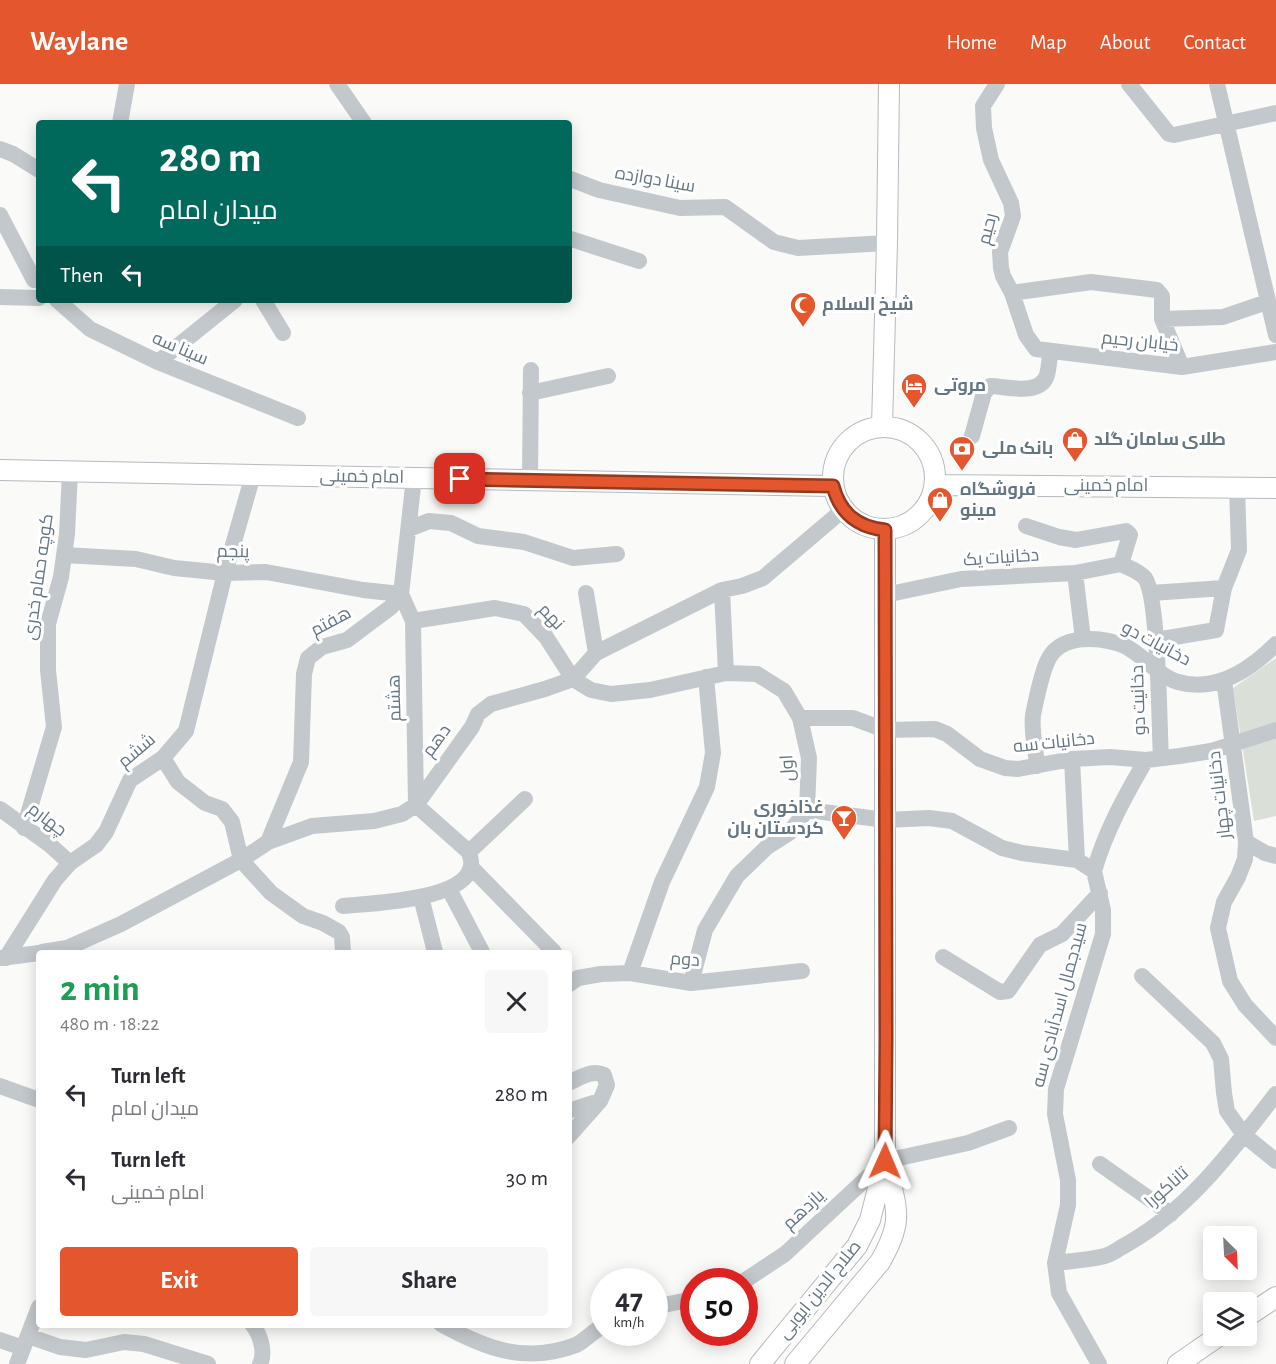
<!DOCTYPE html>
<meta charset="utf-8">
<style>
body{margin:0;font-family:"Alegreya Sans",Cairo,sans-serif;background:#f7f7f7;color:#2b2b33;height:100vh;display:flex;flex-direction:column;font-size:22px;white-space:nowrap}
*{box-sizing:border-box;margin:0}
p{font-size:20px;color:#7c7c81}
.icon{flex:none;width:33px;height:33px;fill:none;stroke:currentColor;stroke-width:2;stroke-linecap:round;stroke-linejoin:round}
.map{position:relative;flex:1;overflow:hidden}
.drawer{position:absolute;left:36px;top:866px;width:536px;height:378px;display:flex;flex-direction:column;background:#fff;border-radius:6px;box-shadow:0 3px 15px #0003}
.drawer>*{flex:none}
.banner{position:absolute;left:36px;top:36px;width:536px;height:183px;border-radius:6px;box-shadow:0 3px 15px #0003;background:#00695c;color:#fff;overflow:hidden}
.needle{width:39px;rotate:156deg}
.tools{position:absolute;left:1203px;top:1142px;display:grid;gap:12px}
.tools a{display:grid;place-items:center;width:54px;height:54px;border-radius:6px;background:#fff;box-shadow:0 3px 15px #0003;font-size:30px}
.speed{position:absolute;left:590px;top:1184px;display:flex;gap:12px;font-size:30px;font-weight:700;text-align:center}
.speed>*{display:grid;place-content:center;width:78px;height:78px;border-radius:50%;background:#fff;box-shadow:0 3px 15px #0003;line-height:1}
.speed small{font-size:15px;font-weight:400}
.speed .limit{border:9px solid #d22;background:#fff;color:#111}
.pin{position:absolute;display:grid;place-items:center;width:51px;height:51px;color:#fff;margin:-26px;border-radius:12px;box-shadow:0 3px 9px #0006}
.me{position:absolute;width:66px;margin:-33px;rotate:1deg;stroke-linejoin:round;filter:drop-shadow(0 0 4px #0008)}
.turn{display:flex;align-items:center;gap:21px;height:126px;padding:0 24px;font-size:27px}
.turn .icon{width:78px;height:78px;stroke-width:2.5}
.turn b{display:block;font-size:42px;line-height:51px}
.then{display:flex;align-items:center;height:57px;padding:0 24px;background:#0003;gap:12px;font-size:22px}
.round{display:grid;place-items:center;flex:none;width:63px;height:63px;border-radius:6px;background:#f7f7f7}
.summary{display:flex;align-items:center;justify-content:space-between;height:102px;padding:0 24px}
h1{font-size:36px;font-weight:700;line-height:45px;color:#1e9e55}
.action{display:flex;gap:12px;margin-top:auto;padding:12px 24px}
.action a{flex:1;height:69px;border-radius:6px;background:#e4572e;color:#fff;font-size:24px;font-weight:700;line-height:69px;text-align:center}
.action a+a{background:#f7f7f7;color:#2b2b33}
ul{padding:0;list-style:none}
li{display:flex;align-items:center;gap:18px;height:84px;padding:0 24px}
li div{flex:1}
li b{display:block;font-size:22px}
li em{font-style:normal}
header{display:flex;align-items:center;gap:36px;box-sizing:border-box;height:84px;padding:0 30px;background:#e4572e;color:#fff}
header strong{font-size:28px}
nav{display:flex;gap:33px;margin-inline-start:auto;font-size:21px}
.map>svg:first-child{display:block}
.green{fill:#dadfd7}
.lines{fill:none;stroke-linecap:round;stroke-linejoin:round}
.major-casing{stroke:#b5babe;stroke-width:22}
.minor{stroke:#c3c8cc;stroke-width:16}
.major{stroke:#fff;stroke-width:20}
.route-casing{stroke:#94391e;stroke-width:15}
.route{stroke:#e4572e;stroke-width:10}
.labels{text-anchor:middle;dominant-baseline:central;stroke-width:6;stroke-linejoin:round;paint-order:stroke}
.street-label{font-size:18px;fill:#657683;stroke:#fff}
.poi-label{font-size:18px;font-weight:bold;fill:#657683;stroke:#fff;text-anchor:start}
</style>
<header>
<strong>Waylane</strong>
<nav><a>Home</a><a>Map</a><a>About</a><a>Contact</a></nav>
</header>
<div class="map">
<svg width="1276" height="1280" viewBox="0 0 1276 1280">
<rect width="100%" height="100%" fill="#fafaf8"/>
<path class="green" d="M1276 574V732L1254 737 1233 604Z"/>
<g class="lines">
<g class="major-casing">
<path id="major" d="M882 342 887 159 889 0
M833 394a51 51 0 1 1 102 0a51 51 0 1 1-102 0Z
M0 386 833 402
M935 401 1276 404
M1246 1233 1276 1213
M760 1280 857 1162 870 1136 885 1077V445
M795 1280 880 1178C905 1135 896 1125 886 1079
M1178 1280 1220 1251"/>
</g>
<path class="minor" d="M337 0 364 39
M997 0 983 22 984 44 991 76 1011 119 1013 132 1000 168 1001 184 1003 192 1012 209 1026 251 1036 265 1182 283 1276 268
M1129 0 1169 50 1174 51 1276 29
M1217 0 1276 251
M120 39 127 0
M0 65 13 70 39 86
M568 94 599 106 680 124 725 123 774 158 798 164 887 159
M0 131 34 196
M568 154 639 177
M1012 209 1091 198 1157 206 1162 212V235L1182 283
M0 213 39 214
M57 216 90 245 158 278 298 334
M263 216 283 249
M1162 235 1223 233 1267 218
M158 278 235 216
M530 309 608 292
M972 352 984 309 990 302C1006 302 1040 313 1047 291 1049 284 1049 275 1051 267
M530 396 531 286
M1026 442 1059 453 1076 456 1126 447 1130 451 1121 480
M409 445 429 437 451 439 478 452 524 458 573 474 617 470
M64 471 136 475 174 484 225 489 266 488 363 506 401 510 413 537 416 721 469 768C470 772 472 778 471 782 465 817 370 819 343 822
M1121 480C1129 484 1139 487 1145 494 1159 514 1159 643 1161 674
M1075 489 1083 555
M722 506 726 589
M586 509 596 569
M1151 509 1224 504
M885 511 961 495 1075 489 1121 480
M413 537 495 524 524 530 546 553 573 595 591 606 611 610 650 606 726 589 757 590 784 607 800 634 809 674 807 726 789 749 767 763 737 792 705 846 691 899
M1156 556 1216 546 1224 504 1239 466 1237 403
M1224 596 1246 758 1245 775 1238 793 1224 818 1218 844 1230 897 1245 921 1276 954
M800 634H853L885 646 935 645 947 650 980 675 1005 684 1018 685 1072 675 1110 673 1146 676 1180 672 1211 667 1276 646
M163 674 178 698 205 719 222 725 232 738 241 776 271 809 303 832 323 839 339 848 342 853 343 868
M1072 675 1077 776
M1037 682C1036 666 1031 647 1033 631 1036 616 1041 592 1047 578 1059 549 1101 552 1125 562 1143 571 1158 592 1178 598 1216 609 1251 585 1276 560
M0 725 50 761 70 779
M807 726 886 736 929 734 952 737 1002 764 1022 769 1077 776 1094 787 1103 826V850L1056 1005 1055 1030 1068 1096V1121L1055 1179 1059 1209 1099 1280
M24 744 54 643 48 586V540L61 493 67 450 70 388
M268 758 301 678 304 590 308 574 322 563 347 556 391 523 401 510 414 394
M1246 758 1265 769 1276 772
M469 768 525 715
M471 783 554 868
M1094 787C1106 746 1125 712 1146 676
M449 805 482 868
M421 813 435 868
M42 868 67 864 121 840 241 776 268 758 312 742 374 737 402 730 416 721 472 643 478 630 491 620 545 605 573 595 596 569 722 506 742 502 763 494 843 426
M943 873 1000 908 1008 907 1040 861 1062 850 1100 809
M1 874 39 869
M6 874 55 796 70 779 96 761 106 748 130 696 163 674 186 647 225 489 253 391
M630 889 662 798 707 703 713 669 706 593
M1142 892 1213 959 1221 975 1224 1009 1227 1027 1244 1051 1276 1077
M568 901 578 894 601 890 630 889 691 899 802 887
M568 999C580 994 592 985 604 991L607 1001 600 1017 568 1053
M0 1002 39 1016
M568 1027 599 1017
M1100 1080 1171 1130
M1055 1179C1071 1177 1089 1176 1105 1172 1113 1170 1121 1163 1129 1159 1190 1124 1233 1065 1276 1010
M744 1197 785 1170 885 1077 968 1059 1009 1044
M654 1223 693 1215
M252 1240C260 1250 266 1268 260 1280
M441 1240C486 1265 526 1280 576 1261 586 1256 593 1247 603 1242
M28 1252 60 1263 86 1266 124 1258 144 1260 208 1280
M0 1256 23 1264
M17 1280 39 1223"/>
<use href="#major" class="major"/>
</g>
<g class="lines">
<g class="route-casing">
<path id="route" d="M460 395 833 402C840 429 857 443 885 446L886 954 885 1077"/>
</g>
<use href="#route" class="route"/>
</g>
<defs>
<g id="mosque-pin" transform="scale(1.35)"><path d="M0 17L-7.5 6A9.5 9.5 0 1 1 7.5 6Z" fill="#e4572e" stroke="#fff"/><path d="M3.5-4.9A6 6 0 1 0 3.5 4.9A5 5 0 1 1 3.5-4.9Z" fill="#fff"/></g>
<g id="hotel-pin" transform="scale(1.35)"><path d="M0 17L-7.5 6A9.5 9.5 0 1 1 7.5 6Z" fill="#e4572e" stroke="#fff"/><path d="M-6-4.5h1.5V1H6V5H4.5V3h-9V5H-6ZM-4 0a1.8 1.8 0 1 1 3.6 0ZM.5 0V-2.5h3Q6-2.5 6 0Z" fill="#fff"/></g>
<g id="shop-pin" transform="scale(1.35)"><path d="M0 17L-7.5 6A9.5 9.5 0 1 1 7.5 6Z" fill="#e4572e" stroke="#fff"/><path d="M-5-2.5h2.3a2.7 3.5 0 0 1 5.4 0H5L5.5 6h-11ZM-1.5-2.5h3a1.5 2.3 0 0 0-3 0Z" fill="#fff"/></g>
<g id="bank-pin" transform="scale(1.35)"><path d="M0 17L-7.5 6A9.5 9.5 0 1 1 7.5 6Z" fill="#e4572e" stroke="#fff"/><path d="M-6-4H6V4H-6ZM0-2.3a2.3 2.3 0 1 0 0 4.6a2.3 2.3 0 1 0 0-4.6Z" fill="#fff"/></g>
<g id="bar-pin" transform="scale(1.35)"><path d="M0 17L-7.5 6A9.5 9.5 0 1 1 7.5 6Z" fill="#e4572e" stroke="#fff"/><path d="M-6-5H6L.8 .8V4.5H3.5V6h-7V4.5H-.8V.8Z" fill="#fff"/></g>
</defs>
<g fill-rule="evenodd">
<use href="#mosque-pin" x="803" y="221"/>
<use href="#hotel-pin" x="914" y="302"/>
<use href="#shop-pin" x="1075" y="356"/>
<use href="#bank-pin" x="962" y="365"/>
<use href="#shop-pin" x="940" y="416"/>
<use href="#bar-pin" x="844" y="734"/>
</g>
<g class="labels">
<g class="street-label">
<text transform="translate(655 96) rotate(10)">سینا دوازده</text>
<text transform="translate(988 145) rotate(-76)">رحیم</text>
<text transform="translate(1140 258) rotate(6)">خیابان رحیم</text>
<text transform="translate(180 265) rotate(23)">سینا سه</text>
<text transform="translate(362 393) rotate(1)">امام خمینی</text>
<text x="1106" y="402">امام خمینی</text>
<text transform="translate(233 468) rotate(1)">پنجم</text>
<text transform="translate(1001 474) rotate(-4)">دخانیات یک</text>
<text transform="translate(39 493) rotate(-82)">کوچه حمام خدری</text>
<text transform="translate(551 533) rotate(47)">نهم</text>
<text transform="translate(331 538) rotate(-28)">هفتم</text>
<text transform="translate(1156 560) rotate(28)">دخانیات دو</text>
<text transform="translate(395 614) rotate(-91)">هشتم</text>
<text transform="translate(1139 616) rotate(-92)">دخانیت دو</text>
<text transform="translate(437 657) rotate(-54)">دهم</text>
<text transform="translate(1054 659) rotate(-6)">دخانیات سه</text>
<text transform="translate(137 667) rotate(-40)">ششم</text>
<text transform="translate(788 684) rotate(-93)">اول</text>
<text transform="translate(1220 711) rotate(-97)">دخانیات چهار</text>
<text transform="translate(47 736) rotate(37)">چهارم</text>
<text transform="translate(685 876) rotate(4)">دوم</text>
<text transform="translate(1060 921) rotate(-75)">سیدجمال اسدآبادی سه</text>
<text transform="translate(1167 1104) rotate(-42)">تاناکورا</text>
<text transform="translate(804 1126) rotate(-43)">یازدهم</text>
<text transform="translate(820 1206) rotate(-51)">صلاح الدین ایوبی</text>
</g>
<g class="poi-label">
<text x="822" y="221">شیخ السلام</text>
<text x="934" y="302">مروتی</text>
<text x="1094" y="356">طلای سامان گلد</text>
<text x="982" y="365">بانک ملی</text>
<text x="960" y="406">فروشگاه<tspan x="960" dy="21">مینو</tspan></text>
<text x="824" y="724" text-anchor="end">غذاخوری<tspan x="824" dy="21">کردستان بان</tspan></text>
</g>
</g>
</svg>
<div class="tools">
<a><svg class="needle" viewBox="-14 -14 28 28"><path d="M0-13l5 13h-10z" fill="#e53935"/><path d="M0 13l5-13h-10z" fill="#7c7c81"/></svg></a>
<a><svg class="icon" aria-label="layers" viewBox="0 0 24 24"><path d="M12 4l9 5-9 5-9-5zM3 14l9 5 9-5"/></svg></a>
</div>
<div class="speed"><div>47<small>km/h</small></div><div class="limit">50</div></div>
<div class="pin" style="left:460px;top:395px;background:#d93025"><svg class="icon" aria-label="arrive" viewBox="0 0 24 24"><path d="M6 21V4h12l-3 4 3 4H6"/></svg></div>
<svg class="me" style="left:885px;top:1077px" viewBox="-20 -20 40 40"><path d="M0-17L14 15 0 8-14 15z" fill="#e4572e" stroke="#fff" stroke-width="4"/></svg>
<div class="banner">
<div class="turn"><svg class="icon" aria-label="left" viewBox="0 0 24 24"><path d="M17 20v-9H6M10 6l-5 5 5 5"/></svg><div><b>280 m</b>میدان امام</div></div>
<div class="then">Then<svg class="icon" aria-label="left" viewBox="0 0 24 24"><path d="M17 20v-9H6M10 6l-5 5 5 5"/></svg></div>
</div>
<section class="drawer">
<div class="summary"><div><h1>2 min</h1><p>480 m · 18:22</p></div><a class="round"><svg class="icon" aria-label="close" viewBox="0 0 24 24"><path d="M6 6l12 12M18 6L6 18"/></svg></a></div>
<ul>
<li><svg class="icon" aria-label="left" viewBox="0 0 24 24"><path d="M17 20v-9H6M10 6l-5 5 5 5"/></svg><div><b>Turn left</b><p>میدان امام</p></div><em>280 m</em></li>
<li><svg class="icon" aria-label="left" viewBox="0 0 24 24"><path d="M17 20v-9H6M10 6l-5 5 5 5"/></svg><div><b>Turn left</b><p>امام خمینی</p></div><em>30 m</em></li>
</ul>
<div class="action"><a>Exit</a><a>Share</a></div>
</section>
</div>
